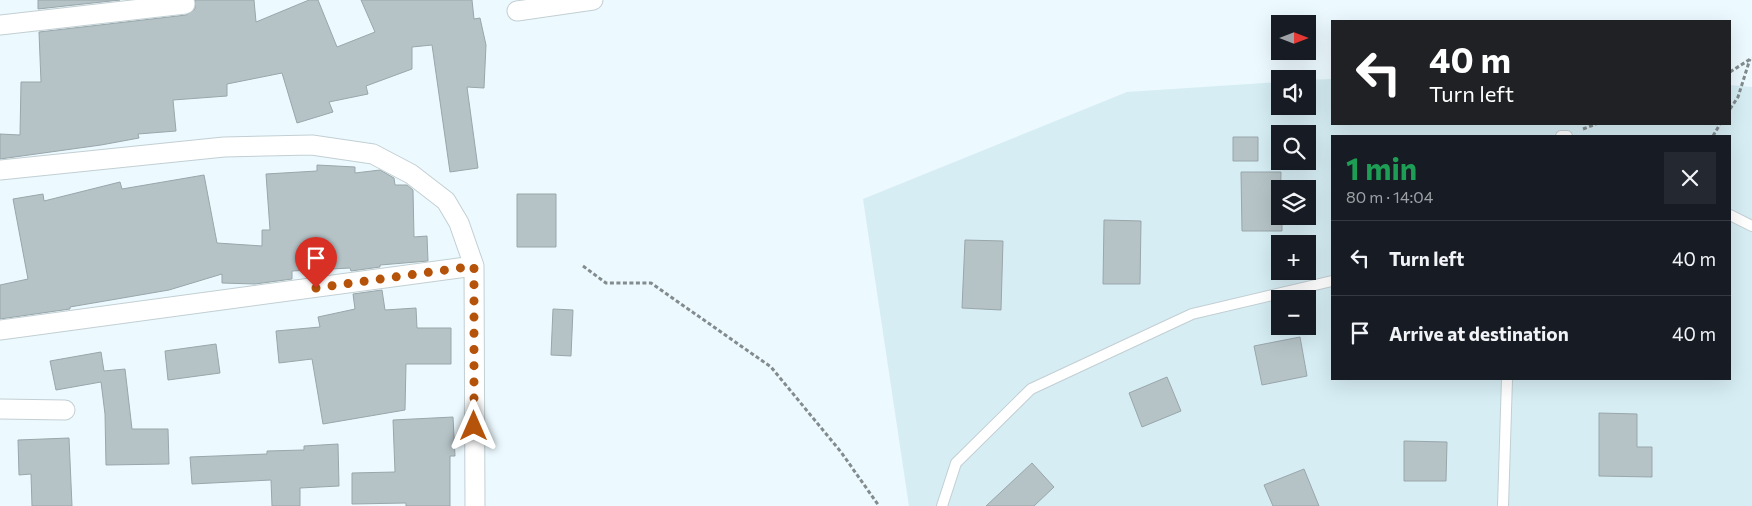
<!DOCTYPE html>
<meta charset="utf-8">
<style>
body{margin:0;font-family:Commissioner,sans-serif;background:#242831;color:#f1f3f6;height:100vh;display:flex;flex-direction:column;font-size:19px;white-space:nowrap}
*{box-sizing:border-box;margin:0}
p{font-size:16px;color:#9ea1a6}
.icon{flex:none;width:28px;height:28px;fill:none;stroke:currentColor;stroke-width:2;stroke-linecap:round;stroke-linejoin:round}
.map{position:relative;flex:1;overflow:hidden}
.side{position:absolute;left:1331px;top:135px;width:400px;height:245px;display:flex;flex-direction:column;background:#171b24;border-radius:0px;box-shadow:0 5px 20px #0002}
.side>*{flex:none}
.banner{position:absolute;left:1331px;top:20px;width:400px;height:105px;border-radius:0px;box-shadow:0 5px 20px #0002;background:#202124;color:#fff;overflow:hidden}
.needle{width:32px;rotate:90deg}
.controls{position:absolute;left:1271px;top:15px;display:grid;gap:10px}
.controls a{display:grid;place-items:center;width:45px;height:45px;border-radius:0px;background:#171b24;box-shadow:0 5px 20px #0002;font-size:25px}
.pin{position:absolute;display:grid;place-items:center;width:42px;height:42px;color:#fff;margin:-51px -21px;border-radius:50% 50% 50% 0;rotate:-45deg;box-shadow:0 0 5px #0007}
.pin .icon{rotate:45deg}
.me{position:absolute;width:55px;margin:-28px;rotate:0deg;stroke-linejoin:round;filter:drop-shadow(0 0 4px #0008)}
.turn{display:flex;align-items:center;gap:18px;height:105px;padding:0 15px;font-size:22px}
.turn .icon{width:65px;height:65px;stroke-width:2.5}
.turn b{display:block;font-size:35px;line-height:42px}
.round{display:grid;place-items:center;flex:none;width:52px;height:52px;border-radius:0px;background:#242831}
.overview{display:flex;align-items:center;justify-content:space-between;height:85px;padding:0 15px}
h1{font-size:30px;font-weight:700;line-height:38px;color:#1e9e55}
ul{padding:0;list-style:none}
li{display:flex;align-items:center;gap:15px;height:75px;padding:0 15px;border-top:1px solid #363941}
li div{flex:1}
li b{display:block;font-size:19px}
li em{font-style:normal}
.map>svg:first-child{display:block}
.built{fill:#d6edf4;fill-rule:evenodd}
.building{fill:#b5c3c7;stroke:#99a6aa}
.lines{fill:none;stroke-linecap:round;stroke-linejoin:round}
.service-casing{stroke:#c2cfd3;stroke-width:12}
.minor-casing{stroke:#c2cfd3;stroke-width:21}
.path{stroke:#828b8e;stroke-width:3;stroke-dasharray:4 2.5;stroke-linecap:butt}
.service{stroke:#fff;stroke-width:10}
.minor{stroke:#fff;stroke-width:19}
.route{stroke:#b45309;stroke-width:9;stroke-dasharray:0 16.2}
</style>
<div class="map">
<svg width="1752" height="506" viewBox="0 0 1752 506">
<rect width="100%" height="100%" fill="#ecf9fe"/>
<path class="built" d="M1332 79V124H1730V85L1752 87V506H909L863 199 1127 92 1280 82V106H1308V80ZM1280 134H1308V161H1280ZM1332 136H1730V379H1332ZM1280 189H1308V216H1280ZM1280 244H1308V271H1280ZM1280 299H1308V326H1280Z"/>
<path class="building" d="M38 0H120L38 9Z
M195 0H254L256 22 309 0H318L337 47 375 32 361 0H472L474 19 480 18 486 45 484 88 467 87 478 168 450 172 432 45 412 47V69L366 86 368 94 329 102 333 112 297 123 282 73 227 84V96L173 100 176 131 138 134 139 138 101 145 0 159V134L20 135 21 82H41L39 32 186 15 195 9Z
M1233 137H1258V161H1233Z
M317 165 355 167V173L380 170 394 178 395 185H407L413 190 414 237 427 236 428 261 380 265V267L351 271 350 268 292 271V279L255 284 222 283V274L169 290 70 307V309L0 319V285L28 279 13 199 43 194 44 201 120 182 122 189 204 175 217 243 262 246V230H270L266 174 317 171Z
M1241 172H1281L1280 216H1282V231H1242Z
M517 194H556V247H517Z
M1104 220 1141 221 1140 284H1103Z
M965 240 1003 241 1001 310 962 308Z
M382 290 385 310 416 308 417 328H451V364H406L405 410 323 424 312 359 279 363 276 331 320 327 318 317 355 309 353 294Z
M553 309 573 310 571 356 551 355Z
M1300 337 1307 376 1262 385 1254 346Z
M216 344 220 373 168 380 165 351Z
M101 352 104 371 125 369 132 429H168L169 464 106 465 105 414 101 382 56 390 50 361Z
M1167 377 1181 411 1142 427 1129 393Z
M1599 413 1637 414V447H1652V477L1599 476Z
M453 417 455 456H450V506H406V503L352 504V473L395 472 393 420Z
M69 438 72 506H32L31 474 19 475 18 440Z
M1404 441 1447 442 1446 481H1404Z
M338 444 339 486 300 488V506H272L271 480 192 484 190 457 267 454V451L304 450V446Z
M1032 463 1054 487 1034 506H986Z
M1304 469 1319 506H1273L1264 485Z"/>
<g class="lines">
<g class="service-casing">
<path id="service" d="M1561 136H1567
M1730 215 1752 226
M942 506 956 463 1031 389 1192 314 1332 281
M1503 506 1507 379"/>
</g>
<g class="minor-casing">
<path id="minor" d="M517 11 593 0
M0 25 185 4
M0 170 224 147 312 145 373 154 411 174 446 201 459 223 474 266 475 506
M0 330 474 266
M0 409 65 410"/>
</g>
<path class="path" d="M1730 72 1752 58
M1730 109 1738 97 1750 59
M1583 129 1596 124
M1713 136 1720 124
M583 266 606 283H651L771 367 841 452 879 506"/>
<use href="#service" class="service"/>
<use href="#minor" class="minor"/>
</g>
<g class="lines">
<path class="route" d="M316 288 474 266V426"/>
</g>
</svg>
<div class="controls">
<a><svg class="needle" viewBox="-14 -14 28 28"><path d="M0-13l5 13h-10z" fill="#e53935"/><path d="M0 13l5-13h-10z" fill="#9ea1a6"/></svg></a>
<a><svg class="icon" aria-label="sound" viewBox="0 0 24 24"><path d="M4 9h4l5-4v14l-5-4H4zM17 9q2 3 0 6"/></svg></a>
<a><svg class="icon" aria-label="search" viewBox="0 0 24 24"><circle cx="10" cy="10" r="6"/><path d="M15 15l6 6"/></svg></a>
<a><svg class="icon" aria-label="layers" viewBox="0 0 24 24"><path d="M12 4l9 5-9 5-9-5zM3 14l9 5 9-5"/></svg></a>
<a>+</a>
<a>−</a>
</div>
<div class="pin" style="left:316px;top:288px;background:#d93025"><svg class="icon" aria-label="arrive" viewBox="0 0 24 24"><path d="M6 21V4h12l-3 4 3 4H6"/></svg></div>
<svg class="me" style="left:474px;top:426px" viewBox="-20 -20 40 40"><path d="M0-17L14 15 0 8-14 15z" fill="#b45309" stroke="#fff" stroke-width="4"/></svg>
<div class="banner">
<div class="turn"><svg class="icon" aria-label="left" viewBox="0 0 24 24"><path d="M17 20v-9H6M10 6l-5 5 5 5"/></svg><div><b>40 m</b>Turn left</div></div>
</div>
<section class="side">
<div class="overview"><div><h1>1 min</h1><p>80 m · 14:04</p></div><a class="round"><svg class="icon" aria-label="close" viewBox="0 0 24 24"><path d="M6 6l12 12M18 6L6 18"/></svg></a></div>
<ul>
<li><svg class="icon" aria-label="left" viewBox="0 0 24 24"><path d="M17 20v-9H6M10 6l-5 5 5 5"/></svg><div><b>Turn left</b></div><em>40 m</em></li>
<li><svg class="icon" aria-label="arrive" viewBox="0 0 24 24"><path d="M6 21V4h12l-3 4 3 4H6"/></svg><div><b>Arrive at destination</b></div><em>40 m</em></li>
</ul>
</section>
</div>
